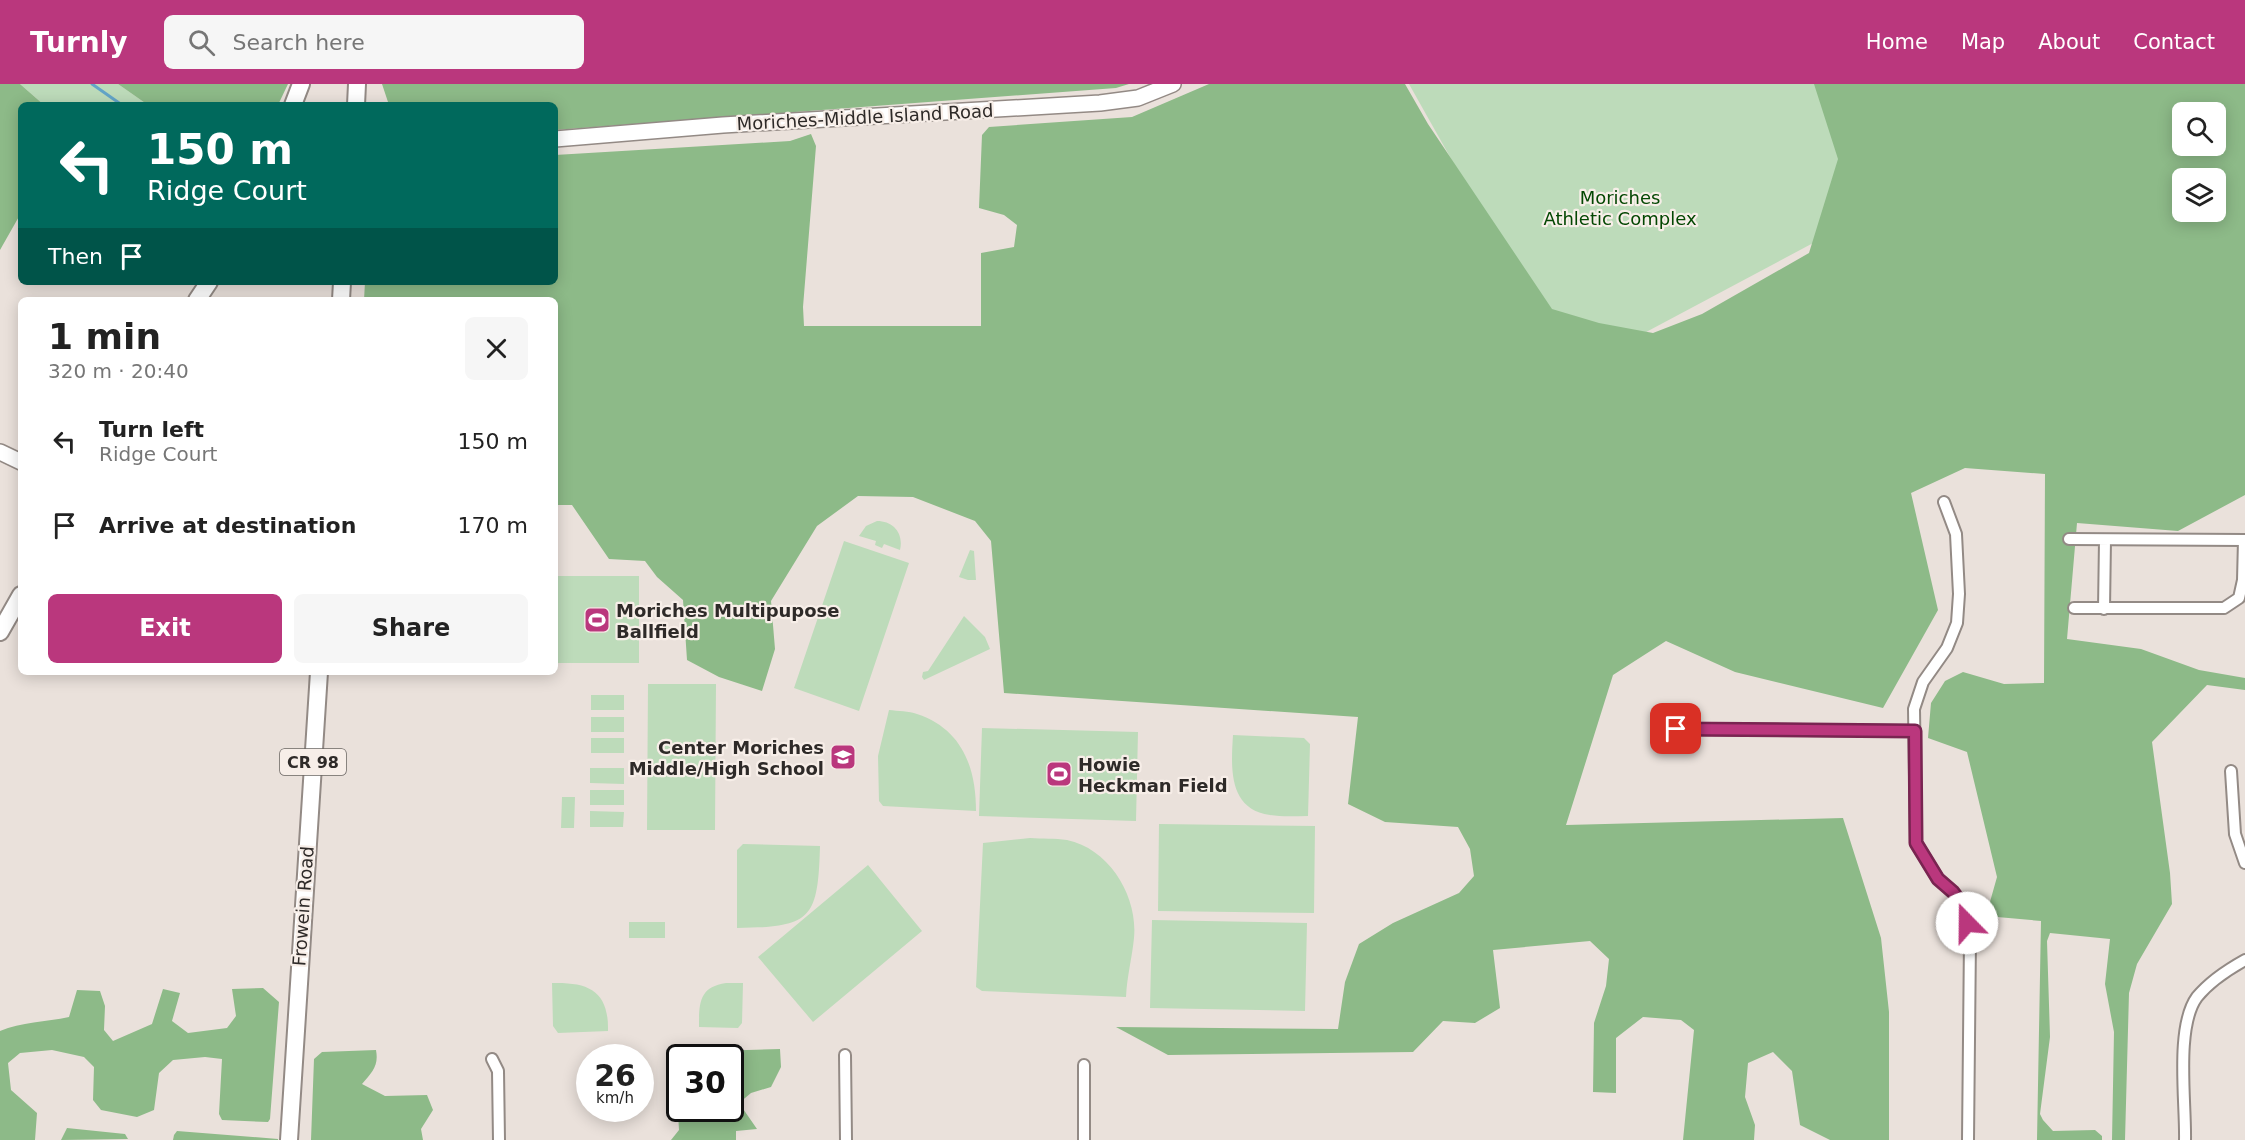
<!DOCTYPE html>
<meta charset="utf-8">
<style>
body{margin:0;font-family:"DejaVu Sans",sans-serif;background:#f6f6f6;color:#222;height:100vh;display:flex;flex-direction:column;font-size:22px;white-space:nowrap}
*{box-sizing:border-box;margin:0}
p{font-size:20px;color:#767676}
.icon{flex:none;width:33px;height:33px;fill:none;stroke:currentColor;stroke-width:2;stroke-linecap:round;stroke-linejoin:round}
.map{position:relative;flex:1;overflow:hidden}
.side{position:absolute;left:18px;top:213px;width:540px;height:378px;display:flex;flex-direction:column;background:#fff;border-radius:9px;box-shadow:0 3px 15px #0003}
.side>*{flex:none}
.top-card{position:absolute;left:18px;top:18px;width:540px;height:183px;border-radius:9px;box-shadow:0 3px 15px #0003;background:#00695c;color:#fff;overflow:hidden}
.tools{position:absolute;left:2172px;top:18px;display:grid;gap:12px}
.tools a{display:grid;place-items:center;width:54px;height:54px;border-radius:9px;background:#fff;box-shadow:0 3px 15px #0003;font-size:30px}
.speed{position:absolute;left:576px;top:960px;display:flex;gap:12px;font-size:30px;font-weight:700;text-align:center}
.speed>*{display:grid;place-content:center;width:78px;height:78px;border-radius:50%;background:#fff;box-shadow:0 3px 15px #0003;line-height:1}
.speed small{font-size:15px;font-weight:400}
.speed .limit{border:3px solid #111;border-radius:9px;background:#fff;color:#111}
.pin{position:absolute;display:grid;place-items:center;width:51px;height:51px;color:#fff;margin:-26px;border-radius:12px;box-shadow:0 3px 9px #0006}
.me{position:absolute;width:66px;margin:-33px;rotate:338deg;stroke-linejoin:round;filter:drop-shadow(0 0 4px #0008)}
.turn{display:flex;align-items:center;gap:21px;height:126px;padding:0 30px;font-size:27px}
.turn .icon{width:78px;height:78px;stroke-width:2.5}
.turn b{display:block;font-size:42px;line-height:51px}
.then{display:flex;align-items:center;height:57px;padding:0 30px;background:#0003;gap:12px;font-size:22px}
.round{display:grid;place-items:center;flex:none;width:63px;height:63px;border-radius:9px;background:#f6f6f6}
.overview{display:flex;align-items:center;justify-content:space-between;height:102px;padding:0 30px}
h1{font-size:36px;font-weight:700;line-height:45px}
.button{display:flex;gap:12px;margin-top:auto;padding:12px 30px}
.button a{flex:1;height:69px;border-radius:9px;background:#ba377d;color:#fff;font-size:24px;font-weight:700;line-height:69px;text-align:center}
.button a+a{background:#f6f6f6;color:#222}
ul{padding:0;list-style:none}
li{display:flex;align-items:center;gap:18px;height:84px;padding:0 30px}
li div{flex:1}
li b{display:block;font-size:22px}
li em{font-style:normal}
header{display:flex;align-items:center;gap:36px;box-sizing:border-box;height:84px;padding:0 30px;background:#ba377d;color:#fff}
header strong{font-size:28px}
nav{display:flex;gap:33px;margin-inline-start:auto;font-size:21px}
.search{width:420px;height:54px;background:#f6f6f6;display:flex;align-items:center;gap:15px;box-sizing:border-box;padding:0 21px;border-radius:9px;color:#767676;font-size:22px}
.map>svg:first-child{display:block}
.green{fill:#bddbba}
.forest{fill:#8dba88;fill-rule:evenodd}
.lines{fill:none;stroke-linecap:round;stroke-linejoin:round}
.stream{stroke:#63a5c8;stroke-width:3}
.street-casing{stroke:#938a85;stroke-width:14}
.secondary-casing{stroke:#938a85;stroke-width:18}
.primary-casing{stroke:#938a85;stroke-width:20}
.street{stroke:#fff;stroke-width:10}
.secondary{stroke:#fff;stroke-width:15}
.primary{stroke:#fff;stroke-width:16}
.route-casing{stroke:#792451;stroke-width:15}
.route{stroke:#ba377d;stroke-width:10}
.labels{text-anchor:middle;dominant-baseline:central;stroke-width:4.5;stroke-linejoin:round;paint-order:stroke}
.shield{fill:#f7eee8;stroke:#6a6562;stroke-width:1.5}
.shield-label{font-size:16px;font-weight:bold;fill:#2e2a28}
.street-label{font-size:18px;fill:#2e2a28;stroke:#f7eee8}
.park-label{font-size:18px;fill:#034702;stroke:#f7eee8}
.poi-label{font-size:18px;font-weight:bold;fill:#2e2a28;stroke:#f7eee8;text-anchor:start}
</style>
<header>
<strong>Turnly</strong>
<div class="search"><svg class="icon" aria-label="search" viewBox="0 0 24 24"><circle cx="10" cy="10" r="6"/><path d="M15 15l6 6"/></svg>Search here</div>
<nav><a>Home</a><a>Map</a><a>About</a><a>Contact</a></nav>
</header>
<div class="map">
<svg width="2245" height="1056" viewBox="0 0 2245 1056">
<rect width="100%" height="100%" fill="#eae1db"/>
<path class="green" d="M20 0H118L148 21H44Z
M1409 0H1827L1877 125 1571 288Z
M877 437C893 437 904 449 900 466L884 460 882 464 875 461 876 457 859 452 866 442Z
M844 457 909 479 859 627 794 604Z
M970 466 974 467 976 496H968L959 493Z
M555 492H639V579H555Z
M964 532 985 553 990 565 924 596 922 593 923 588 928 587Z
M648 600H716L715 746H647Z
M591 611H624V626H591Z
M889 626C898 627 909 627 917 630 962 645 976 683 976 727L883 722 879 717 878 672Z
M591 633H624V648H591Z
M982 644 1138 648 1136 737 979 732Z
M1233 651 1304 654 1310 660 1308 732C1296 732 1282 733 1270 731 1228 725 1231 684 1233 651Z
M591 654H624V669H591Z
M590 684H624V700L590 699Z
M590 706H624V721H590Z
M562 713H575L574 744H561Z
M590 727 624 728 623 743H590Z
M1159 740 1315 742 1314 829 1158 827Z
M1030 754C1042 755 1055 754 1067 756 1110 765 1138 813 1134 854 1132 874 1127 892 1126 913L982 907 976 903 983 759Z
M743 760 820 762C818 836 811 843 737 844V766Z
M868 781 922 847 813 938 758 873Z
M1152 836 1307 839 1305 927 1150 924Z
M629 838H665V854H629Z
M552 899C589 898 609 907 608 947L558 949 553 942Z
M726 899H743L742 939 738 944 699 943C699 919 699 903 726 899Z"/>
<path class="forest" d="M0 0H20L44 21H21V129L0 166Z
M118 0H288L278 21H148Z
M382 0H1129L1116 4 555 46V21H389Z
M1209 0H1405L1428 40 1552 225 1599 239 1653 249 1702 230 1809 169 1838 75 1814 0H2245V411L2178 447 2077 439 2067 555 2141 565 2199 586 2245 594V606L2207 601 2152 658 2170 789 2172 820 2137 880 2129 909 2125 1056H2112L2114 948 2105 900 2110 855 2050 849 2047 857 2050 953 2040 1030 2043 1036 2053 1047 2095 1046 2102 1052V1056H2037L2041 837 1986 832 1997 793 1967 668 1928 654 1931 619 1945 597 1963 588 2004 600 2044 599 2045 390 1965 384 1911 409 1938 526 1883 624 1735 588 1666 557 1613 591 1566 741 1843 734 1881 854 1889 928V1056H1830L1800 1041 1792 987 1773 968 1748 979 1745 1013 1755 1041 1754 1056H1683L1694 946 1681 936 1643 933 1616 954V1009L1593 1008 1594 939 1606 902 1609 875 1590 857 1493 866 1500 924 1475 939 1443 937 1413 968 1168 971 1116 943 1338 945 1345 898 1359 860 1393 839 1459 809 1474 792 1470 765 1458 743 1385 738 1348 720 1358 633 1004 609 991 457 975 437 913 413 858 412 817 442 771 517 775 565 762 607 719 593 687 576 683 516 657 493 645 477 609 475 572 421H555V216H364L365 198H555V71L790 57 811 50 816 62 803 223 804 242H981V169L1014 163 1017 141 1004 131 979 124 982 51 989 43 1132 33ZM2182 28H2216V62H2182ZM2182 94H2216V128H2182Z
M263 904 279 918 270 1035 268 1038 222 1036 219 1030 222 975 205 973 173 976 159 989 154 1026 137 1033 101 1026 93 1016 94 983 84 973 52 966 20 969 8 979 11 1006 37 1029 35 1056H0V947C21 938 46 938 69 933L77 906 100 907 105 922 104 946 113 957 152 940 163 905 180 909 172 937 188 949 227 944 236 932 232 905Z
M780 965 781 983 771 1003 751 1009 739 1019 757 1045 736 1047V1056H671L679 1046 676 995 679 980 680 1024H730V974L681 973 682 968Z
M376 966C379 982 372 988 362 1000L385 1012 427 1011 433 1026 421 1045 423 1056H311L314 975 322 968Z
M67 1044 125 1050 128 1055 61 1056Z
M177 1047 278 1055V1056H173L174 1051Z"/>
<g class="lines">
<path class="stream" d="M92 0 122 21"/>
<g class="street-casing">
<path id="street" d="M1944 418 1956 450 1959 510 1957 539 1947 564 1923 598 1914 625 1916 759 1938 795 1953 808 1965 824 1970 855 1968 1056
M2069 455 2245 456
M2074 524H2224L2239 514 2243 496 2244 456
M2104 525 2105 456
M1676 645 1915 647
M2231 687 2235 750 2245 779
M845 971 846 1056
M492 975 498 987 499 1056
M1084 981V1056
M2185 1056C2186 1019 2175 943 2197 913 2210 897 2227 886 2245 876"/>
</g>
<g class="secondary-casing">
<path id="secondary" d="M555 55 723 41 1100 19 1138 14 1173 0
M0 368 21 378"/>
</g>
<g class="primary-casing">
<path id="primary" d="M293 21 301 0
M356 21 357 0
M197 216 209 198
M341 216 342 198
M0 548 21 511
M289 1056 319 588"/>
</g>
<use href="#street" class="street"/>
<use href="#secondary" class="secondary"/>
<use href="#primary" class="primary"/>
</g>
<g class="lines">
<g class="route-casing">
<path id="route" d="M1676 645 1915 647 1916 759 1938 795 1953 808 1965 824 1967 839"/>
</g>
<use href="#route" class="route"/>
</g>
<defs>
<g id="stadium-square" transform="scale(1.35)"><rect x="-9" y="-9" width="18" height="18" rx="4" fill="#ba377d" stroke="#f7eee8"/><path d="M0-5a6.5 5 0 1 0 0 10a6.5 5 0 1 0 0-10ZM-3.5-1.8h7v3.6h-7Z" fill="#fff"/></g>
<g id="school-square" transform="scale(1.35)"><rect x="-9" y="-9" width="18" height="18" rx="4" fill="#ba377d" stroke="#f7eee8"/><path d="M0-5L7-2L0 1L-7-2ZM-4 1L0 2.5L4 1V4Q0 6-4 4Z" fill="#fff"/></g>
</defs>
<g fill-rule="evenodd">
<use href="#stadium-square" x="597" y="536"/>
<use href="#school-square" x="843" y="673"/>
<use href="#stadium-square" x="1059" y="690"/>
</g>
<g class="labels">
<rect class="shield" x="280" y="665" width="66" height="26" rx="4.5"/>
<g class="shield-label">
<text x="313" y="678">CR 98</text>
</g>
<g class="street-label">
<text transform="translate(865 33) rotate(-3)">Moriches-Middle Island Road</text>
<text transform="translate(303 822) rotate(-86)">Frowein Road</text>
</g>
<g class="park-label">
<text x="1620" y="113">Moriches<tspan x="1620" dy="21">Athletic Complex</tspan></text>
</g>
<g class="poi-label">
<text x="616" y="526">Moriches Multipupose<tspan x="616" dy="21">Ballfield</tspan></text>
<text x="824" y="663" text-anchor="end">Center Moriches<tspan x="824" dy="21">Middle/High School</tspan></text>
<text x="1078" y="680">Howie<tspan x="1078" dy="21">Heckman Field</tspan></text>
</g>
</g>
</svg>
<div class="tools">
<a><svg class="icon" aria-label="search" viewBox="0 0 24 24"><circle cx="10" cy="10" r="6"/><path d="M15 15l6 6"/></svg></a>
<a><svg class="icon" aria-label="layers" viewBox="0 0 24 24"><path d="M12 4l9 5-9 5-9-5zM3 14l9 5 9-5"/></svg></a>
</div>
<div class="speed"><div>26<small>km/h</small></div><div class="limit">30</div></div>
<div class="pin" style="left:1676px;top:645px;background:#d93025"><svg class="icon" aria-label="arrive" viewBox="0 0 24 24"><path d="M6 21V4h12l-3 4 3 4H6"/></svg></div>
<svg class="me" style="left:1967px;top:839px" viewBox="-20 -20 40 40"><circle r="19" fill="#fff"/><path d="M0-13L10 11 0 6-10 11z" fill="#ba377d"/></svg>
<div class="top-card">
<div class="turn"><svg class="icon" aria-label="left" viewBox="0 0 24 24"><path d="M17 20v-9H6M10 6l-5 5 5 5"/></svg><div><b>150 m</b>Ridge Court</div></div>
<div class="then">Then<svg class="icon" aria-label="arrive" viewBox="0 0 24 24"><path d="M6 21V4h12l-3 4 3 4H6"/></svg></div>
</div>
<section class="side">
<div class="overview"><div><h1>1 min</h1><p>320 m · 20:40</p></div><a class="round"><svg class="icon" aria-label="close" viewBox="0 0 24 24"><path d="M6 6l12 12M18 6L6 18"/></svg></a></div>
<ul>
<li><svg class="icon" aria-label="left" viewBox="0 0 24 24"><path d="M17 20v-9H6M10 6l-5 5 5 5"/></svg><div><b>Turn left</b><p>Ridge Court</p></div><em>150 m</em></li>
<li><svg class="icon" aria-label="arrive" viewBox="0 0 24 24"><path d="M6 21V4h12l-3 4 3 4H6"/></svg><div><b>Arrive at destination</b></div><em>170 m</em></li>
</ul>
<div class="button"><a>Exit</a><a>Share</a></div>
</section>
</div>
